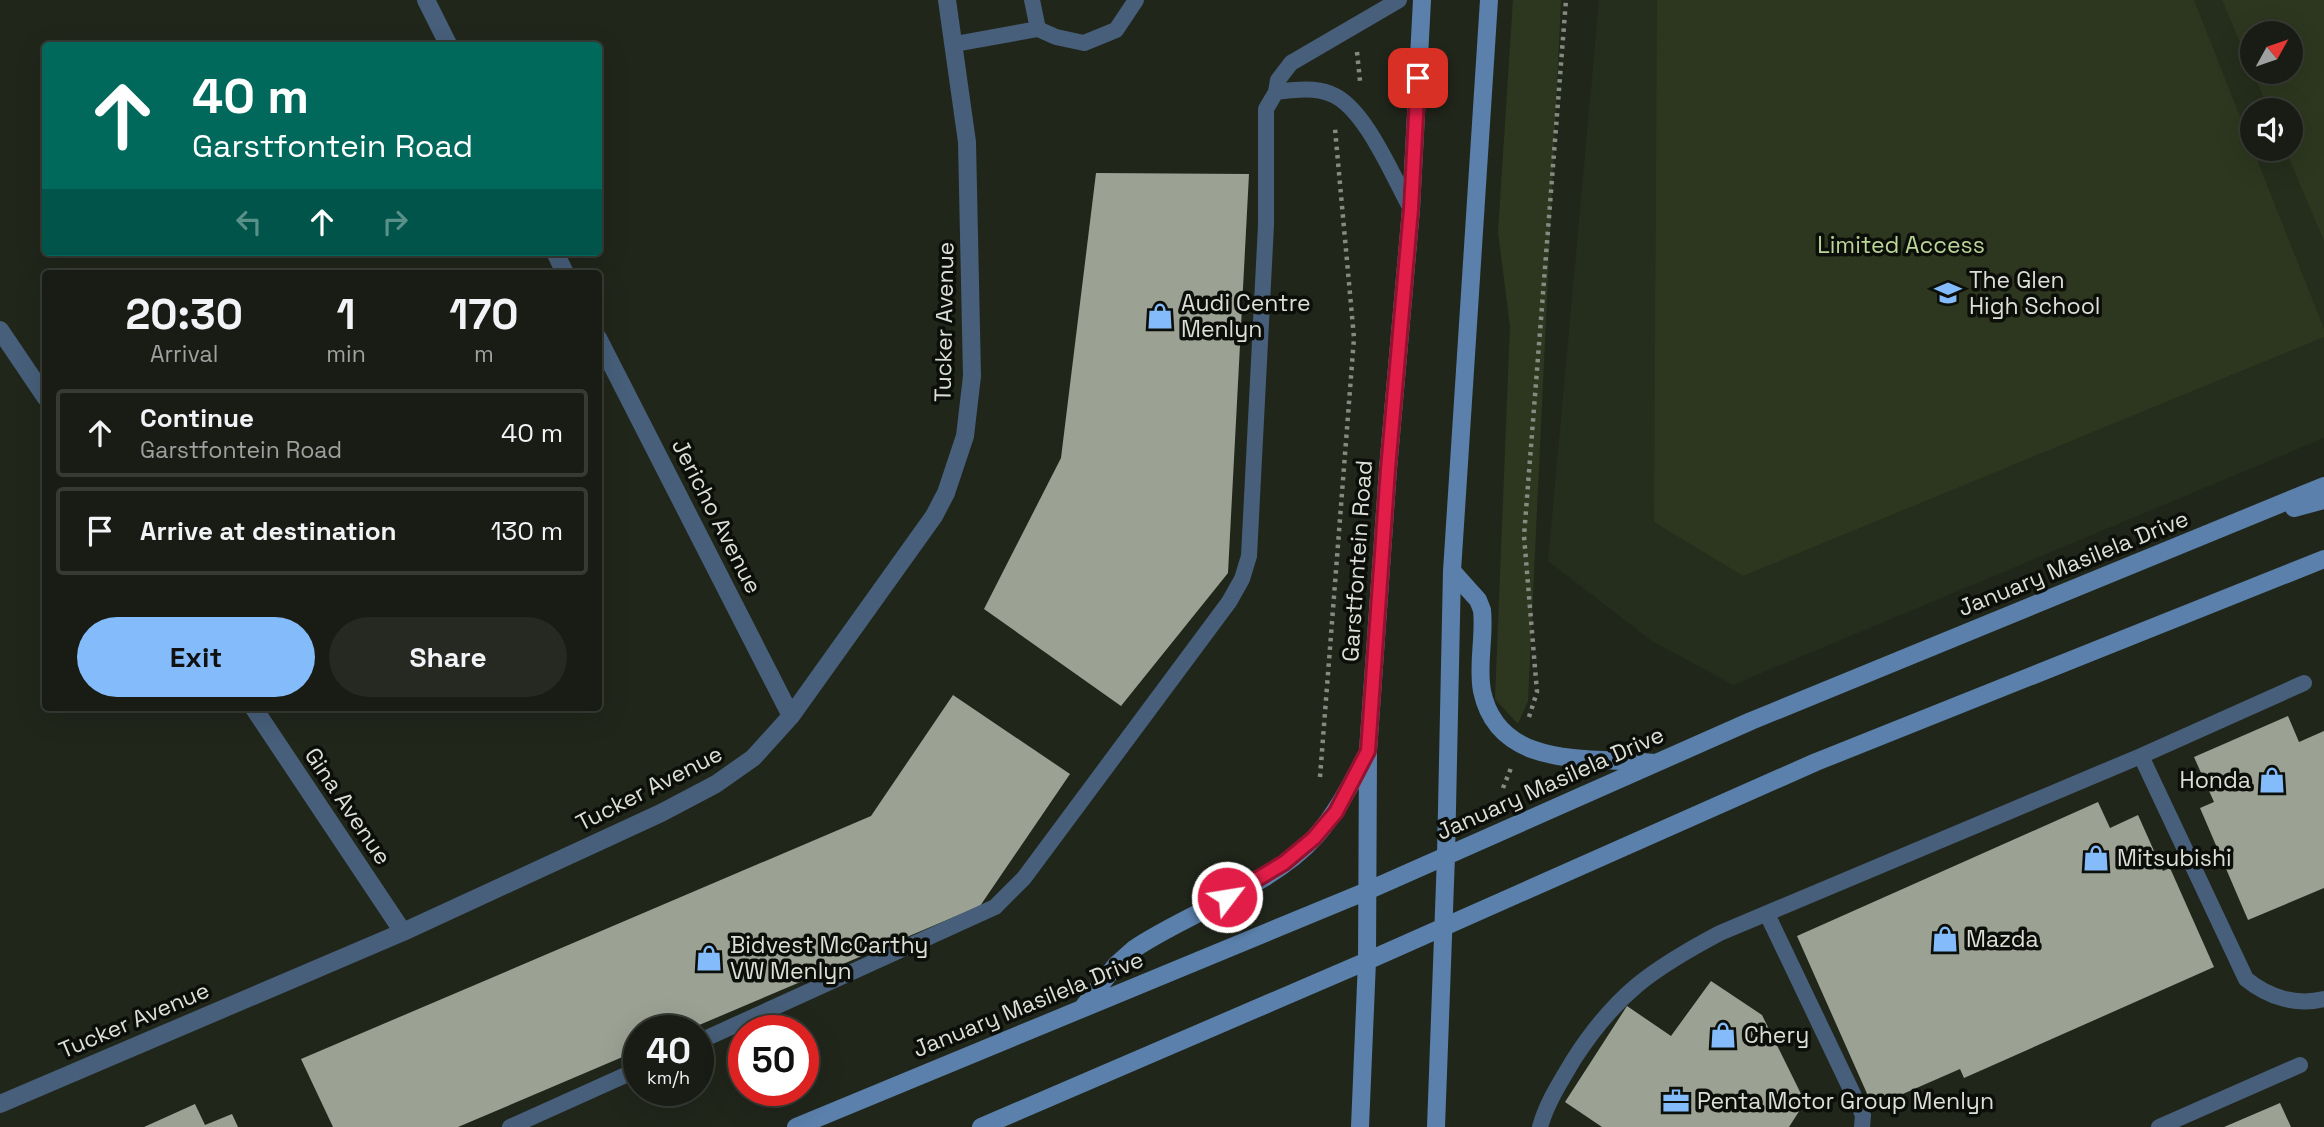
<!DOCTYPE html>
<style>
body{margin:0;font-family:"Space Grotesk",sans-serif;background:#262922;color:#f1f3f6;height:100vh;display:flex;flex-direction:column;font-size:26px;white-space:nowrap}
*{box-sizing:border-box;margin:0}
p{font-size:23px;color:#9fa1a0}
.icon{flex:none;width:38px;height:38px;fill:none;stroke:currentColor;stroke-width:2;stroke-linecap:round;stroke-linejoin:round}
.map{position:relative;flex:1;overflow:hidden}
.sheet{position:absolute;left:42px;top:270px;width:560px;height:441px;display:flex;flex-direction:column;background:#191c14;border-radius:7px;box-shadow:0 7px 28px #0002,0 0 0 2px #373a34}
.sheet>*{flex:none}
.top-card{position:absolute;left:42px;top:42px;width:560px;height:214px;border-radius:7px;box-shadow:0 7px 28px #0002,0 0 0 2px #373a34;background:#00695c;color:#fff;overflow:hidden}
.needle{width:46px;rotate:50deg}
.controls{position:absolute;left:2240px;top:21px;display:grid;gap:14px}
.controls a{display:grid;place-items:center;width:63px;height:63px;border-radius:50%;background:#191c14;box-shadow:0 7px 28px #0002,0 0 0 2px #373a34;font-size:35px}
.speed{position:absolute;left:623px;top:1015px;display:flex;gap:14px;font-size:35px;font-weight:700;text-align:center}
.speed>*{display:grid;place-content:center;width:91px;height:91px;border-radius:50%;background:#191c14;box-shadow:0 7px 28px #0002,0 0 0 2px #373a34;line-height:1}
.speed small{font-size:18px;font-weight:400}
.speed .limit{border:10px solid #d22;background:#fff;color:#111}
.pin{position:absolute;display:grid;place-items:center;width:60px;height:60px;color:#fff;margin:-30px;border-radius:14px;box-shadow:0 4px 10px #0006}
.me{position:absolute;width:77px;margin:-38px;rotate:59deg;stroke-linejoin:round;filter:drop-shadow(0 0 5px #0008)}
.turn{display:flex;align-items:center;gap:24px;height:147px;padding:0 35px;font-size:32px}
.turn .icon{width:91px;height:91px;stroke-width:2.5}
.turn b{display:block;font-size:49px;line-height:60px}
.lanes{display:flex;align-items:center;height:66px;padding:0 35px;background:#0003;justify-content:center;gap:35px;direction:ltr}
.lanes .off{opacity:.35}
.eta{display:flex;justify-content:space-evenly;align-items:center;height:119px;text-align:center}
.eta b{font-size:42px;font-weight:700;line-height:49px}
.action{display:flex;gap:14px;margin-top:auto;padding:14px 35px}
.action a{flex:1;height:80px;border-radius:42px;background:#84bcfb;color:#111;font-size:28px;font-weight:700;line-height:80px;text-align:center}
.action a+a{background:#262922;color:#f1f3f6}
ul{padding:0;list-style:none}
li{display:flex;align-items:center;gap:21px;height:88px;margin:0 14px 10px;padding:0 21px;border:4px solid #373a34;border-radius:7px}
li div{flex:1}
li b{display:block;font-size:26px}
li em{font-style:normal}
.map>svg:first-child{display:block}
.built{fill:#252d1c;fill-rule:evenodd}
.green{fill:#2d371f}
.building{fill:#9ba294}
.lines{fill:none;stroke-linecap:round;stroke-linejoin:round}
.path{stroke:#868a81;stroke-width:4.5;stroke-dasharray:3.5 5;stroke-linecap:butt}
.lane{stroke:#475f7a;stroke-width:16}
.street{stroke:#475f7a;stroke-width:18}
.secondary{stroke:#5a80ab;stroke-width:18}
.route-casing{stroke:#92132f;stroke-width:18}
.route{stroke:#e11d48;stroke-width:12}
.labels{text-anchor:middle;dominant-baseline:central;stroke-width:7;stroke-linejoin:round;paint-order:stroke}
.park-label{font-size:23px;fill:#bbd698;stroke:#0c0e09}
.poi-label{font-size:23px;fill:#dcdfd8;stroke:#0c0e09;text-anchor:start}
.street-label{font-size:23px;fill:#dcdfd8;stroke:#0c0e09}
</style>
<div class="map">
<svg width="2324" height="1127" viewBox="0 0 2324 1127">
<rect width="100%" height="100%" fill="#21261b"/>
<path class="built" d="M1599 0H2324V438L1733 685 1652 641 1548 561ZM2252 33H2291V72H2252ZM2252 110H2291V149H2252Z"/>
<path class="green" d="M1513 0H1561L1528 701 1518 724 1495 699 1510 326 1498 232Z
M1657 0H2194L2324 329V337L1743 576 1654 522Z
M2222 0H2324V241L2285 149H2291V110H2269L2253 72H2291V33H2252V71Z"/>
<path class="building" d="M1096 173 1249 174 1228 573 1121 706 984 609 1061 458Z
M953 695 1070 774 980 906 685 1031H639V1050L458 1127H333L301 1059 871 816Z
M2288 716 2299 742 2324 731V888L2248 920 2200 808 2214 802 2194 757Z
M2098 802 2110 828 2138 815 2163 871 2170 868 2214 967 1964 1078 1960 1069 1873 1107 1797 936Z
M1711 981 1762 1015 1805 1102 1789 1127H1602L1565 1102 1627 1006 1671 1036Z
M2280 1103 2291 1127H2224Z
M195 1104 205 1125 232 1114 238 1127H144Z"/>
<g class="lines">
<path class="path" d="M1357 52 1360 81
M1529 717 1537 692 1524 536 1566 0
M1320 777 1354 338 1335 129
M1503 788 1511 768"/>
<path class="lane" d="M1032 0 1038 29
M955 44 1038 29 1056 37 1084 43 1116 30 1136 0
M1276 92C1294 90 1314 87 1331 94 1365 107 1393 177 1411 209
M2141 756 2304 683
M1767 914 1863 1115 1862 1127
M698 1042 995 907 1024 878 1229 602 1242 579 1249 556 1266 225V109L1276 92 1278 80 1291 63 1399 0
M510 1127 639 1069
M1540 1127C1547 1102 1561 1081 1574 1059 1616 994 1652 969 1720 933L2141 756 2246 979C2268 997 2296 1006 2324 999
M2159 1127 2300 1065"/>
<path class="street" d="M426 0 449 46
M555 252 565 273
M0 330 46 398
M598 338 791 716
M253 707 403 932
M0 1104 403 932 661 813 716 784 753 758 791 716 934 516 946 493 965 436 972 376 967 142 947 0"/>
<path class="secondary" d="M2294 508 2324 500
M1452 571 1478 600 1482 610C1485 637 1477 664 1482 691 1499 772 1593 756 1655 763
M1084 1006 1116 965 1134 949C1189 912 1272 886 1316 836 1338 811 1352 782 1367 754
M796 1127 1367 891 1751 721 2324 486
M981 1127 1367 961 1816 762 2324 559
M1360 1127 1367 961 1368 751 1388 469 1411 209 1422 0
M1436 1127 1446 856 1452 571 1489 0"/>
</g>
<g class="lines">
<g class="route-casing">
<path id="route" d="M1227 897 1284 863 1314 838 1336 812 1368 751 1388 469 1411 209 1418 78"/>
</g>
<use href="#route" class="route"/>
</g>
<defs>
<g id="school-bare" transform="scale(2.1)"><path d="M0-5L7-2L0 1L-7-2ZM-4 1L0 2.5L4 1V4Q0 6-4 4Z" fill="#84bcfb" stroke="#0c0e09" stroke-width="2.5" paint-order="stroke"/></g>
<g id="shop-bare" transform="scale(2.1)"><path d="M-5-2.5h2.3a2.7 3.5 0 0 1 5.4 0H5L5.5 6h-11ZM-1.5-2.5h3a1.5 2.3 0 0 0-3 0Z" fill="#84bcfb" stroke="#0c0e09" stroke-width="2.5" paint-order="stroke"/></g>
<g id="office-bare" transform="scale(2.1)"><path d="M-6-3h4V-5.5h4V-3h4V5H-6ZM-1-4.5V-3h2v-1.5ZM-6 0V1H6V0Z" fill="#84bcfb" stroke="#0c0e09" stroke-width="2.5" paint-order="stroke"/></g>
</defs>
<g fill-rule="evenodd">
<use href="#school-bare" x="1948" y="293"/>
<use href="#shop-bare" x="1160" y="316"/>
<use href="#shop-bare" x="2272" y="780"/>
<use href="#shop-bare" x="2096" y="858"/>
<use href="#shop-bare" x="1945" y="939"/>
<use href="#shop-bare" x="709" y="958"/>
<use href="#shop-bare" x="1723" y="1035"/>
<use href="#office-bare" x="1676" y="1101"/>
</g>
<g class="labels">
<g class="park-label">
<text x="1901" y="245">Limited Access</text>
</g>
<g class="poi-label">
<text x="1969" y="280">The Glen<tspan x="1969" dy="26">High School</tspan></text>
<text x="1181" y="303">Audi Centre<tspan x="1181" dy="26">Menlyn</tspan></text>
<text x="2251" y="780" text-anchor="end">Honda</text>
<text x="2117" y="858">Mitsubishi</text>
<text x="1966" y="939">Mazda</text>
<text x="730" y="945">Bidvest McCarthy<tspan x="730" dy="26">VW Menlyn</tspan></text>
<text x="1744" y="1035">Chery</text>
<text x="1697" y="1101">Penta Motor Group Menlyn</text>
</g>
<g class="street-label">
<text transform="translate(944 322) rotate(-89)">Tucker Avenue</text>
<text transform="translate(717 516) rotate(63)">Jericho Avenue</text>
<text transform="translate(1357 561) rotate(-86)">Garstfontein Road</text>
<text transform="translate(2073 563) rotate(-22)">January Masilela Drive</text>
<text transform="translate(1550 783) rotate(-24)">January Masilela Drive</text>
<text transform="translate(649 788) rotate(-27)">Tucker Avenue</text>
<text transform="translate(348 806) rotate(56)">Gina Avenue</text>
<text transform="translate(1028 1004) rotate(-22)">January Masilela Drive</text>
<text transform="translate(134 1020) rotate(-23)">Tucker Avenue</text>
</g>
</g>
</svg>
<div class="controls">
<a><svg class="needle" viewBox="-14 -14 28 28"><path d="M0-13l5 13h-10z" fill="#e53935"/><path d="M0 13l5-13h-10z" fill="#9fa1a0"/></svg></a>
<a><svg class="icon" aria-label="sound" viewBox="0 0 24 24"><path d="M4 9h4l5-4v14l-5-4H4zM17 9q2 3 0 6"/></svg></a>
</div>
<div class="speed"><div>40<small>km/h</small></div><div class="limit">50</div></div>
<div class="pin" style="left:1418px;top:78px;background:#d93025"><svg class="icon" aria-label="arrive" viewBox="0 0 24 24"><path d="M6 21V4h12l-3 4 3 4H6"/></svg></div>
<svg class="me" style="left:1227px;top:897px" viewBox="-20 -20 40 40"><circle r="17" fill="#e11d48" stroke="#fff" stroke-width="3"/><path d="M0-11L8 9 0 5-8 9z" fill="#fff"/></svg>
<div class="top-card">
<div class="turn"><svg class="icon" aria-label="ahead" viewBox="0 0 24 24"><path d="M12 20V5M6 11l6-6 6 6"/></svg><div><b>40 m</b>Garstfontein Road</div></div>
<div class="lanes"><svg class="icon off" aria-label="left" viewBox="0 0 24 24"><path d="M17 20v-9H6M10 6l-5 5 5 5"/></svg><svg class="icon" aria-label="ahead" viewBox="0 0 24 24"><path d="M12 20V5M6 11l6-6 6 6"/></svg><svg class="icon off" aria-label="right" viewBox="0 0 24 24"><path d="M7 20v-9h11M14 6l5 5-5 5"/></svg></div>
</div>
<section class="sheet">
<div class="eta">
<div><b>20:30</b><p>Arrival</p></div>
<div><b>1</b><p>min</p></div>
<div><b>170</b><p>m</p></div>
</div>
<ul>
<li><svg class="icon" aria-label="ahead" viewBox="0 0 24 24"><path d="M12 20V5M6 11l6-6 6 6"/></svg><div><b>Continue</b><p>Garstfontein Road</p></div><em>40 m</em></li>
<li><svg class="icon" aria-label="arrive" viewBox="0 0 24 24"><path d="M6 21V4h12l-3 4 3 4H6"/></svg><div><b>Arrive at destination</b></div><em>130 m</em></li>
</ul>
<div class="action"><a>Exit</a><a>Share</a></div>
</section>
</div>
